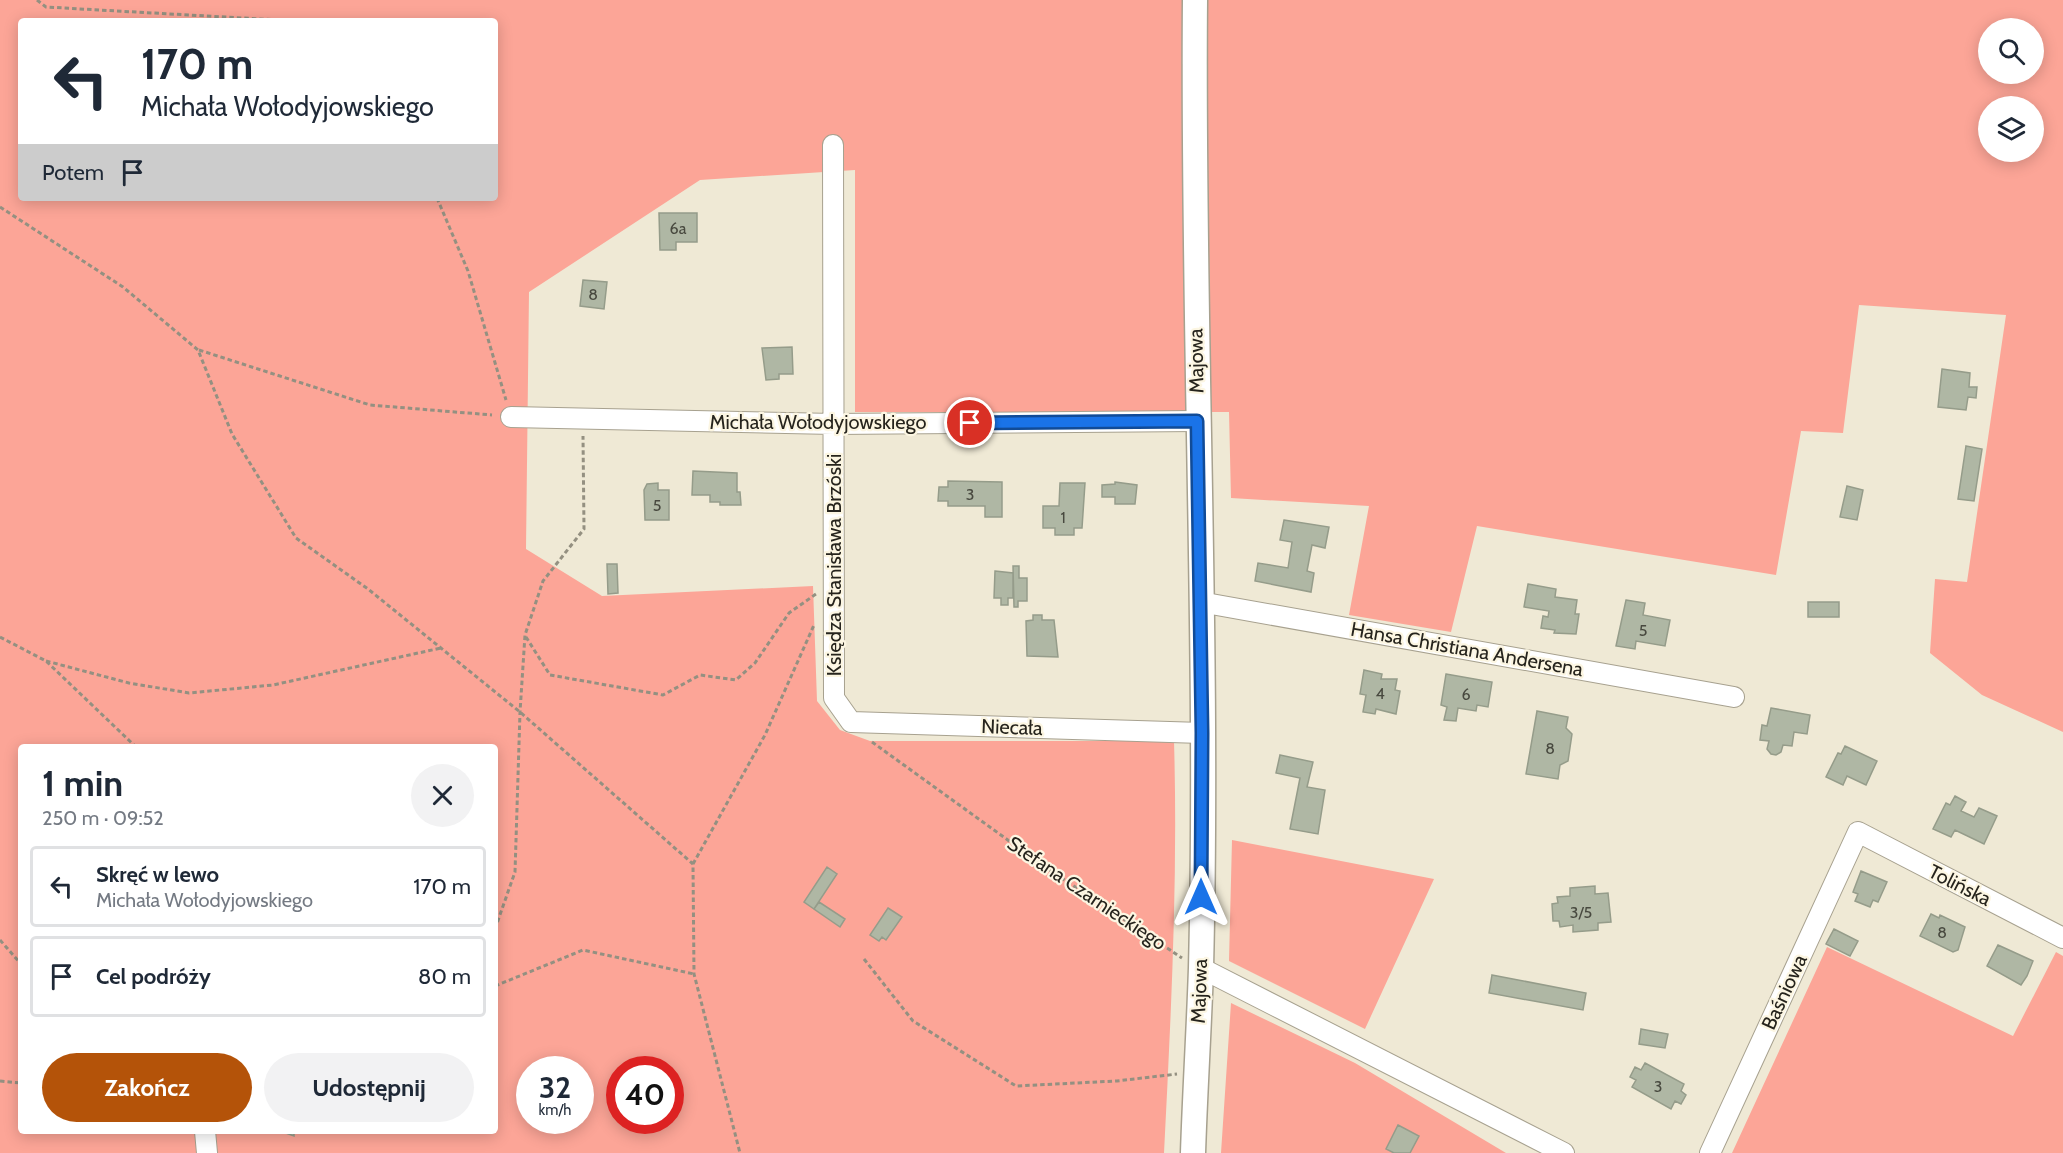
<!DOCTYPE html>
<html lang="pl">
<meta charset="utf-8">
<style>
body{margin:0;font-family:Cabin,sans-serif;background:#f2f2f3;color:#1f2937;height:100vh;display:flex;flex-direction:column;font-size:22px;white-space:nowrap}
*{box-sizing:border-box;margin:0}
p{font-size:20px;color:#747a83}
.icon{flex:none;width:33px;height:33px;fill:none;stroke:currentColor;stroke-width:2;stroke-linecap:round;stroke-linejoin:round}
.map{position:relative;flex:1;overflow:hidden}
.side{position:absolute;left:18px;top:744px;width:480px;height:390px;display:flex;flex-direction:column;background:#fff;border-radius:6px;box-shadow:0 3px 15px #0003}
.side>*{flex:none}
.top-card{position:absolute;left:18px;top:18px;width:480px;height:183px;border-radius:6px;box-shadow:0 3px 15px #0003;background:#fff;color:#1f2937;overflow:hidden}
.buttons{position:absolute;left:1978px;top:18px;display:grid;gap:12px}
.buttons a{display:grid;place-items:center;width:66px;height:66px;border-radius:50%;background:#fff;box-shadow:0 3px 15px #0003;font-size:30px}
.speed{position:absolute;left:516px;top:1056px;display:flex;gap:12px;font-size:30px;font-weight:700;text-align:center}
.speed>*{display:grid;place-content:center;width:78px;height:78px;border-radius:50%;background:#fff;box-shadow:0 3px 15px #0003;line-height:1}
.speed small{font-size:15px;font-weight:400}
.speed .limit{border:9px solid #d22;background:#fff;color:#111}
.pin{position:absolute;display:grid;place-items:center;width:51px;height:51px;color:#fff;margin:-26px;border:3px solid #fff;border-radius:50%;box-shadow:0 2px 6px #0007}
.me{position:absolute;width:66px;margin:-33px;rotate:0deg;stroke-linejoin:round;filter:drop-shadow(0 0 4px #0008)}
.turn{display:flex;align-items:center;gap:21px;height:126px;padding:0 24px;font-size:27px}
.turn .icon{width:78px;height:78px;stroke-width:2.5}
.turn b{display:block;font-size:42px;line-height:51px}
.then{display:flex;align-items:center;height:57px;padding:0 24px;background:#0003;gap:12px;font-size:22px}
.round{display:grid;place-items:center;flex:none;width:63px;height:63px;border-radius:32px;background:#f2f2f3}
.headline{display:flex;align-items:center;justify-content:space-between;height:102px;padding:0 24px}
h1{font-size:36px;font-weight:800;line-height:45px}
.primary-button{display:flex;gap:12px;margin-top:auto;padding:12px 24px}
.primary-button a{flex:1;height:69px;border-radius:36px;background:#b45309;color:#fff;font-size:24px;font-weight:800;line-height:69px;text-align:center}
.primary-button a+a{background:#f2f2f3;color:#1f2937}
ul{padding:0;list-style:none}
li{display:flex;align-items:center;gap:18px;height:81px;margin:0 12px 9px;padding:0 12px;border:3px solid #e0e1e3;border-radius:6px}
li div{flex:1}
li b{display:block;font-size:22px}
li em{font-style:normal}
.map>svg:first-child{display:block}
.green{fill:#fca597;fill-rule:evenodd}
.building{fill:#afb7a4;stroke:#959c8a;stroke-width:1.5}
.lines{fill:none;stroke-linecap:round;stroke-linejoin:round}
.minor-casing{stroke:#a7a18f;stroke-width:22}
.tertiary-casing{stroke:#a7a18f;stroke-width:27}
.path{stroke:#949081;stroke-width:3;stroke-dasharray:4.5 3;stroke-linecap:butt}
.minor{stroke:#fff;stroke-width:20}
.tertiary{stroke:#fff;stroke-width:24}
.route-casing{stroke:#114b97;stroke-width:15}
.route{stroke:#1a73e8;stroke-width:10}
.labels{text-anchor:middle;dominant-baseline:central;stroke-width:4.5;stroke-linejoin:round;paint-order:stroke}
.number-label{font-size:16px;fill:#48493f}
.street-label{font-size:20px;fill:#26241d;stroke:#fcf6e2}
</style>
<div class="map">
<svg width="2063" height="1153" viewBox="0 0 2063 1153">
<rect width="100%" height="100%" fill="#efe9d5"/>
<path class="green" d="M0 0H2063V732L1982 695 1930 653 1935 579 1967 582 2006 315 1859 305 1843 433 1801 431 1776 575 1477 526 1451 632 1349 615 1369 506 1231 498 1229 412H855V170L700 180 529 292 526 549 602 596 813 586 817 701 840 730 870 741H1174C1178 879 1171 1015 1164 1153H0ZM21 21H495V198H21ZM1989 28H2034V74H1989ZM1989 106H2034V152H1989ZM21 747H495V1131H21ZM530 1070H580V1120H530ZM620 1070H670V1120H620Z
M1232 840 1434 879 1365 1029 1229 961Z
M1827 947 2013 1036 2056 952 2063 956V1153H1732Z
M1231 1003 1355 1063 1506 1153H1221Z"/>
<path class="building" d="M659 213H697V242H676V250H660Z
M583 280 607 282 604 309 580 306Z
M792 347 793 374H779V379L766 380 762 348Z
M1942 369 1970 373 1969 387H1977L1976 398 1968 397 1966 410 1938 407Z
M1966 446 1982 449 1974 501 1958 499Z
M693 471 737 473V492H740L741 505H720V502H710V495H692Z
M948 481 1002 482V517H985V506H948V501H938L939 487H948Z
M1115 482 1137 485 1135 504H1115V497H1102V485L1115 484Z
M658 483V490H669V520H645L644 490 647 484Z
M1060 483H1085L1082 528H1074V535H1055V528H1043V506H1059Z
M1847 486 1863 490 1857 520 1840 517Z
M1284 520 1329 527 1325 548 1312 545 1307 571 1314 573 1311 592 1255 581 1258 563 1288 568 1292 542 1280 540Z
M607 564H617L618 593 608 594Z
M1013 566H1019V578H1027V601H1018V607H1014Z
M995 571 1013 573V598H1008V605H1001V598H994Z
M1528 584 1556 589 1555 597 1577 600 1575 614H1579L1576 634 1554 633 1555 630 1541 628 1543 616 1548 617 1549 611 1524 607Z
M1626 600 1645 603 1643 615 1670 620 1665 646 1636 641 1635 649 1616 646Z
M1808 602H1839V617H1808Z
M1033 615H1042V620H1054L1058 657 1027 656 1026 621 1033 620Z
M1364 670 1382 674 1381 679H1397L1395 690 1400 691 1396 714 1376 709 1375 714 1363 712 1366 695 1360 694Z
M1446 674 1492 682 1488 707 1477 705 1476 711 1458 708 1456 721 1444 720 1447 707 1441 705Z
M1771 708 1810 715 1807 734 1794 732 1792 746 1783 745 1781 752 1776 755 1771 754 1767 749 1769 741 1760 740 1762 725 1767 726Z
M1537 711 1568 717 1566 728 1572 734 1568 761 1560 765 1558 779 1526 774Z
M1845 746 1877 761 1866 785 1847 776 1843 785 1826 777 1838 753 1841 754Z
M1280 755 1313 762 1307 787 1325 790 1318 834 1290 829 1300 778 1276 773Z
M1955 796 1966 802 1961 811 1974 817 1979 808 1997 816 1984 844 1955 830 1951 837 1933 829 1946 803 1950 805Z
M827 867 837 874 814 909 804 902Z
M1861 871 1887 882 1878 902 1873 900 1870 907 1855 901 1858 894 1853 892Z
M1595 886V894L1608 893 1611 922 1598 923V930L1573 932V925L1560 927 1559 921H1553L1552 904 1558 903 1557 897 1570 896V888Z
M819 902 845 919 840 927 814 909Z
M888 908 902 917 886 940 882 937 879 941 870 935Z
M1931 914 1939 918 1940 915 1965 927 1958 950 1953 952 1920 936Z
M1834 929 1858 941 1850 956 1826 944Z
M1998 945 2033 961 2027 976 2021 985 1987 966Z
M1492 975 1586 993 1583 1010 1489 993Z
M1641 1029 1668 1034 1665 1048 1639 1044Z
M1645 1063 1684 1084 1681 1091 1686 1095 1681 1104 1675 1101 1671 1109 1632 1087 1636 1080 1630 1077 1635 1067 1641 1070Z
M1398 1125 1419 1136 1410 1153H1394L1386 1149Z
M280 1131H307H294V1136Z"/>
<g class="lines">
<g class="minor-casing">
<path id="minor" d="M833 145 834 698 851 722 1202 733
M511 417 834 424 1197 421
M1200 602 1734 697
M1201 968 1564 1153
M205 1131 207 1153
M1710 1153 1858 832 2063 938"/>
</g>
<g class="tertiary-casing">
<path id="tertiary" d="M1193 1153C1195 1091 1199 1029 1201 968 1209 645 1192 323 1195 0"/>
</g>
<path class="path" d="M37 0 46 7 296 21
M437 198 468 271 506 400
M0 207 123 287 198 350 232 434 296 538 368 589 520 712 693 864 694 974 740 1153
M199 350 370 405 492 415
M0 637 46 661 136 747
M526 637 550 675 663 695 700 675 736 680 755 663 789 613 816 594
M46 661 129 683 189 693 273 685 441 648
M872 742 1048 869 1182 958
M693 864 765 735 814 625
M495 929 515 872 520 712 525 635 543 581 584 529 583 436
M0 940 21 964
M864 959 913 1021 1016 1086 1117 1081 1177 1074
M495 986 583 950 694 974
M0 1081 21 1083"/>
<use href="#minor" class="minor"/>
<use href="#tertiary" class="tertiary"/>
</g>
<g class="lines">
<g class="route-casing">
<path id="route" d="M970 423 1197 421 1202 733 1201 897"/>
</g>
<use href="#route" class="route"/>
</g>
<g class="labels">
<g class="number-label">
<text x="678" y="228">6a</text>
<text x="593" y="294">8</text>
<text x="970" y="494">3</text>
<text x="657" y="505">5</text>
<text x="1063" y="517">1</text>
<text x="1643" y="630">5</text>
<text x="1380" y="693">4</text>
<text x="1466" y="694">6</text>
<text x="1550" y="748">8</text>
<text x="1581" y="912">3/5</text>
<text x="1942" y="932">8</text>
<text x="1658" y="1086">3</text>
</g>
<g class="street-label">
<text transform="translate(1196 361) rotate(-91)">Majowa</text>
<text x="818" y="422">Michała Wołodyjowskiego</text>
<text transform="translate(834 565) rotate(-90)">Księdza Stanisława Brzóski</text>
<text transform="translate(1467 649) rotate(10)">Hansa Christiana Andersena</text>
<text transform="translate(1012 727) rotate(2)">Niecała</text>
<text transform="translate(1960 885) rotate(27)">Tolińska</text>
<text transform="translate(1087 893) rotate(34)">Stefana Czarnieckiego</text>
<text transform="translate(1199 991) rotate(-88)">Majowa</text>
<text transform="translate(1784 992) rotate(-65)">Baśniowa</text>
</g>
</g>
</svg>
<div class="buttons">
<a><svg class="icon" aria-label="search" viewBox="0 0 24 24"><circle cx="10" cy="10" r="6"/><path d="M15 15l6 6"/></svg></a>
<a><svg class="icon" aria-label="layers" viewBox="0 0 24 24"><path d="M12 4l9 5-9 5-9-5zM3 14l9 5 9-5"/></svg></a>
</div>
<div class="speed"><div>32<small>km/h</small></div><div class="limit">40</div></div>
<div class="pin" style="left:970px;top:423px;background:#d93025"><svg class="icon" aria-label="arrive" viewBox="0 0 24 24"><path d="M6 21V4h12l-3 4 3 4H6"/></svg></div>
<svg class="me" style="left:1201px;top:897px" viewBox="-20 -20 40 40"><path d="M0-17L14 15 0 8-14 15z" fill="#1a73e8" stroke="#fff" stroke-width="4"/></svg>
<div class="top-card">
<div class="turn"><svg class="icon" aria-label="left" viewBox="0 0 24 24"><path d="M17 20v-9H6M10 6l-5 5 5 5"/></svg><div><b>170 m</b>Michała Wołodyjowskiego</div></div>
<div class="then">Potem<svg class="icon" aria-label="arrive" viewBox="0 0 24 24"><path d="M6 21V4h12l-3 4 3 4H6"/></svg></div>
</div>
<section class="side">
<div class="headline"><div><h1>1 min</h1><p>250 m · 09:52</p></div><a class="round"><svg class="icon" aria-label="close" viewBox="0 0 24 24"><path d="M6 6l12 12M18 6L6 18"/></svg></a></div>
<ul>
<li><svg class="icon" aria-label="left" viewBox="0 0 24 24"><path d="M17 20v-9H6M10 6l-5 5 5 5"/></svg><div><b>Skręć w lewo</b><p>Michała Wołodyjowskiego</p></div><em>170 m</em></li>
<li><svg class="icon" aria-label="arrive" viewBox="0 0 24 24"><path d="M6 21V4h12l-3 4 3 4H6"/></svg><div><b>Cel podróży</b></div><em>80 m</em></li>
</ul>
<div class="primary-button"><a>Zakończ</a><a>Udostępnij</a></div>
</section>
</div>
